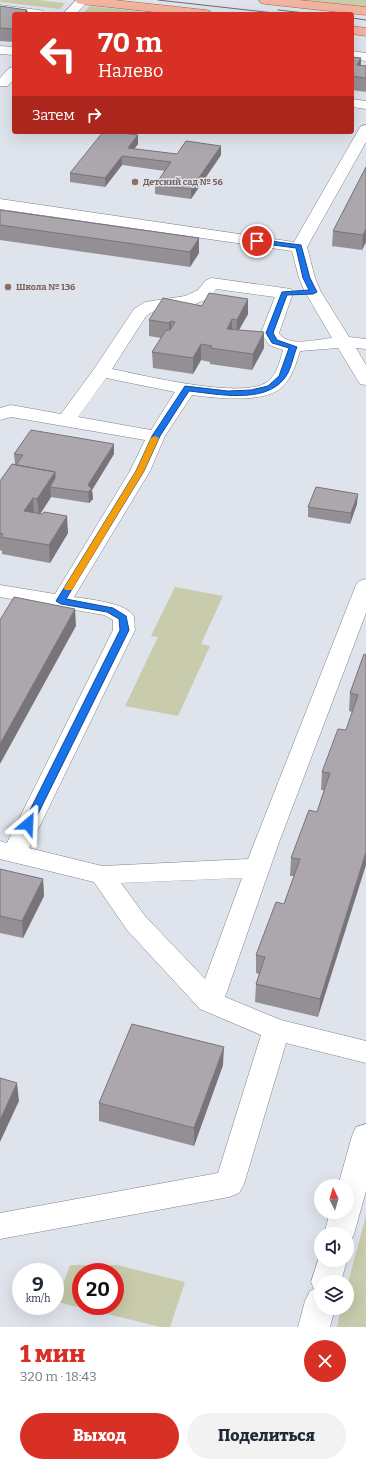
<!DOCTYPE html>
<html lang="ru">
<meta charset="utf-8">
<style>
body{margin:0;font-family:Bitter,serif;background:#f2f2f3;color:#1f2937;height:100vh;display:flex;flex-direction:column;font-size:15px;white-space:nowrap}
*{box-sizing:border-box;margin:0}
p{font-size:13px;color:#747a83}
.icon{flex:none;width:22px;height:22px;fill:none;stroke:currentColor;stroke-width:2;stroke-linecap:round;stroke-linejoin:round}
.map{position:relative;height:1327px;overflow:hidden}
.details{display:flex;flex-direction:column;background:#fff;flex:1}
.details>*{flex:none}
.guide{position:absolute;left:12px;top:12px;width:342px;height:122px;border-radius:4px;box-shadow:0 4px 16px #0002;background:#d93025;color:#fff;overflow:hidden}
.needle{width:26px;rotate:355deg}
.tools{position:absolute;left:314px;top:1179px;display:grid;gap:8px}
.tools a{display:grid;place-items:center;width:40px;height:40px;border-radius:50%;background:#fff;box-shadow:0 4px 16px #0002;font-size:20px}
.speed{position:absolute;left:12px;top:1263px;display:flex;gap:8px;font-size:20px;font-weight:700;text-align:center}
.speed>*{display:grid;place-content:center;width:52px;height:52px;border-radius:50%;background:#fff;box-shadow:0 4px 16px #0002;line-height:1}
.speed small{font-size:10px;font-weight:400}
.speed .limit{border:6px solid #d22;background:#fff;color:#111}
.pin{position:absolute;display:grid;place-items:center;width:34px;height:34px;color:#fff;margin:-17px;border:2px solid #fff;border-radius:50%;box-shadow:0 1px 4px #0007}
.me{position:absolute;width:44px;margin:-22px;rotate:26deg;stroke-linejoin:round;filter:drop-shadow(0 0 3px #0008)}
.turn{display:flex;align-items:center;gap:14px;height:84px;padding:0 20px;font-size:18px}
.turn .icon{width:52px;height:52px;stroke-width:2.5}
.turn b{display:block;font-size:28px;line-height:34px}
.then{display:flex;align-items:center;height:38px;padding:0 20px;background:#0003;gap:8px;font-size:15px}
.round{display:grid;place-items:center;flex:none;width:42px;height:42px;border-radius:21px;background:#f2f2f3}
.headline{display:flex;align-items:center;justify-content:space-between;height:68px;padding:0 20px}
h1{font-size:24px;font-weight:800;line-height:30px;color:#d93025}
.primary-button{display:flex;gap:8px;margin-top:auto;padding:8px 20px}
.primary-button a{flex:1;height:46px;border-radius:24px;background:#d93025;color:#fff;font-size:16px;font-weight:800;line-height:46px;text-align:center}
.primary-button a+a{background:#f2f2f3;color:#1f2937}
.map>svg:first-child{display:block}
.green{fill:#c8ccac;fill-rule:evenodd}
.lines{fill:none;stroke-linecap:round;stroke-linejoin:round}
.minor-casing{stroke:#7e838a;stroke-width:1}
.major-casing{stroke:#a3614c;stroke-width:1}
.minor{fill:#fff;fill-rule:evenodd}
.major{fill:#f2b5a0;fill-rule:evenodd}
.tram{stroke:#6a6d73;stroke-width:1}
.wall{fill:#948f95}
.shaded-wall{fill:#787479}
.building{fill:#aca6ad;stroke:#787479}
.route{fill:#1a73e8;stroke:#114b97}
.slow{fill:#f59e0b}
.education-dot{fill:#8d6e63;stroke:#dee3ec;stroke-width:1.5}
.labels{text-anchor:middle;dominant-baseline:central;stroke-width:3;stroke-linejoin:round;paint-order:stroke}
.far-education-label{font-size:9px;font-weight:bold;fill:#785e54;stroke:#dee3ec;text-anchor:start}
</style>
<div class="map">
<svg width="366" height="1327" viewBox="0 0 366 1327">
<rect width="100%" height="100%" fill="#dee3ec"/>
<path class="green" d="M0 0H39L65 3 60 9 0 2Z
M304 0H366V7Z
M90 6 162 14 83 13Z
M175 587 223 596 201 644 210 646 178 716 125 706 158 637 151 636Z
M366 1215V1327H337L341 1308H347V1287Z
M70 1265H117L185 1282 170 1327H161L57 1302ZM81 1272H115V1306H81Z"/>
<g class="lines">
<g class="minor-casing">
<path id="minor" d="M76 0H89L76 14H63Z
M0 5 39 10 43 11 45 14 14 15 0 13Z
M0 46 14 47V55L0 54Z
M352 51 366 53V61L352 59Z
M14 67V79L8 86H0V78L9 68Z
M352 99 366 101V109L352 107Z
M366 125V142L307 247 315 278 321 292 349 337 366 339V349L356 348 366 365V385L360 384 338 348 300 351C296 364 292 378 282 387 265 404 215 398 192 395L165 436 150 471 74 597C87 599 129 603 134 617 135 621 134 626 135 630L29 848 102 866 248 859 356 585 359 581 366 579V613L278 845 225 997 281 1020 366 1041V1063L286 1043 244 1184 239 1193 229 1197 0 1239V1213L218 1173 261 1035 200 1009 127 930 94 882 0 859V841L7 843 113 630V620L104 615 0 597V585L55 594 130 471 145 440 11 417 0 420V408L11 405 61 414 94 369 134 309 145 302 185 296 198 290 206 280 212 278 291 289 293 293 279 333C288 348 317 339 332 338L305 292 299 278 292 251 0 209V199L294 242 359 129 361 126ZM216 289 275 297 261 333 269 345 283 350C280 361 277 375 267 382 243 400 142 375 112 369L146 316 156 310 195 304 210 298ZM106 378 175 392 151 430 78 417ZM242 878 205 979 145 916 121 883Z
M366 1124V1191L354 1234 350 1243 347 1244V1234H324L330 1212H347V1186H338L352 1136 356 1127Z
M321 1251V1260H347L341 1282H321V1308H335L330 1327H298L305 1301 310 1291 314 1289 311 1282Z"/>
</g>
<g class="major-casing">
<path id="major" d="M75 0H114L206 10 210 11 212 14H172L81 4 77 3Z
M259 0H299L366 7V15L265 4 261 3Z
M352 26 366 28V36L352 34Z"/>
</g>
<use href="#minor" class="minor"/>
<use href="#major" class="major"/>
<path class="tram" d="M158 0 283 14
M278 10 314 14
M352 18 366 20"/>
</g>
<path class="wall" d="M0 6 27 10 28 14H14V42L0 41Z
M352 57 361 58V65L366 66V92L352 90Z
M138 135V144L134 149 177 154 221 146V155L191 199 155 194V185L165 171 122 165 105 187 70 182V173Z
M366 167V242L362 250 332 246 333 231Z
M0 210 199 238V253L190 267 0 240Z
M202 306 248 314 239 330 264 348 252 370 210 364V362L201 360 193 374 153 368 152 352 161 338 149 336V320Z
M14 454H114L92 490 93 499 89 503 51 497 40 514 68 533 50 563 2 554V551L0 550V481L16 464H15Z
M357 504 350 524 308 517V507Z
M364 654 318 1017 255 1002 256 984 259 974 256 973V955L284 904 294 876H290L291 858 317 812 324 790H321L322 772 346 730 352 712 349 711 350 693Z
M0 869 43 879 44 896 23 938 0 933Z
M223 1065 194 1146 99 1121V1103Z"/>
<path class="shaded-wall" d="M27 10 28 14H23Z
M361 58 360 72 357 65Z
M138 135V144L128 157V148Z
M221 146V155L191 199V189Z
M122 156V165L105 187V178Z
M366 229V242L362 250 363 235Z
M199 238V253L190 267V252Z
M248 299V314L236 335 237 320Z
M232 319V335L227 329Z
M171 321V337L170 339 169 323Z
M264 332V348L252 370 253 354Z
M201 344V360L193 374V358Z
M114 444V454L92 490 93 499 89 503 88 485Z
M55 472 56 487H50L51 497 39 516 37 499Z
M358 494 357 504 350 524 351 513Z
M33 498 34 515 24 511Z
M67 516 68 533 50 563 49 545Z
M75 609 76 626 0 764V744Z
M366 852V865L318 1017 320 999Z
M43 879 44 896 23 938 22 921Z
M224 1047 223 1065 194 1146V1128Z
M17 1083 19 1101 0 1142V1120Z"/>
<path class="building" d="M0 6 27 10 23 14H14V29L0 28Z
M352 57 361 58 357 65 366 66V78L352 76Z
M103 132H115L138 135 128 148 177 154 186 141 221 146 191 189 155 185 171 162 122 156 105 178 70 173Z
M366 167V229L363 235 333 231Z
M0 210 199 238 190 252 0 225Z
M209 293 248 299 237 320 232 319 227 329 264 332 253 354 210 348 212 346 201 344 193 358 152 352 166 330H170L175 322 171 321 169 323 149 320 163 298 202 306Z
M31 430 114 444 88 485 92 489 88 492 50 487 55 478V472L16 465 23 455 14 454Z
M12 464 55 472 37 499 33 498 24 511 42 514 44 512 67 516 49 545 1 537 3 534 0 533V481Z
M316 487 358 494 351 513 308 507Z
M14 597 75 609 0 744V620Z
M364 654 366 655V852L320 999 256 984 265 957 256 955 276 902 284 904 300 859 291 858 309 810 317 812 330 773 322 772 338 729 346 730 358 695 350 693Z
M0 869 43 879 22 921 0 916Z
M132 1024 224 1047 194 1128 99 1103Z
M0 1078 17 1083 0 1120Z"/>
<path class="route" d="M255 239 301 245 310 278 317 292 313 294 287 295 273 333 277 340 297 347C293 356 291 371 284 379 264 404 217 394 189 391L160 436 144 471 66 599 113 608 126 616 129 630 33 824 32 827H24L23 824 120 630 119 619 107 612 61 604 56 601 136 471 152 436 185 386 228 391 251 390 268 386 279 376 289 348 272 343 266 333 282 292 309 290 303 278 296 248 257 243 254 241Z"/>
<path class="slow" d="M155 436 159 438 144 471 73 588 72 590H65L64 588 136 471 151 438Z"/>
<g class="education-dot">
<circle cx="135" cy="182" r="4"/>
<circle cx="8" cy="287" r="4"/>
</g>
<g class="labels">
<g class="far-education-label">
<text x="143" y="182">Детский сад № 56</text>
<text x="16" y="287">Школа № 136</text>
</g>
</g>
</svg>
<div class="tools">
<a><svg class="needle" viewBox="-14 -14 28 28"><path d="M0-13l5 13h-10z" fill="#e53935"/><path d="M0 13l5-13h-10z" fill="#747a83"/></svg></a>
<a><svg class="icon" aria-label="sound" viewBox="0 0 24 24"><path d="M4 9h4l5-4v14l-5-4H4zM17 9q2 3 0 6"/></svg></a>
<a><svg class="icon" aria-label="layers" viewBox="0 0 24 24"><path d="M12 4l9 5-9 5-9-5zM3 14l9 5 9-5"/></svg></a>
</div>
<div class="speed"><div>9<small>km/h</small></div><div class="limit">20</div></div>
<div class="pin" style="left:257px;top:241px;background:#d93025"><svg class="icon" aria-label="arrive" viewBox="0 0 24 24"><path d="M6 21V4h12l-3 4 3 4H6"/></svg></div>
<svg class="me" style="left:28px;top:824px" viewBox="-20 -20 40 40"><path d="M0-17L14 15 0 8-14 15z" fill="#1a73e8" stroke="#fff" stroke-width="4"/></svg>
<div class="guide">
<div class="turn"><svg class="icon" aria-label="left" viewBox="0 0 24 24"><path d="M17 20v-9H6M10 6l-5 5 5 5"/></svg><div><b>70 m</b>Налево</div></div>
<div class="then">Затем<svg class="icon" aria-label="right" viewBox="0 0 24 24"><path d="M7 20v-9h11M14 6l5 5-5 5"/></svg></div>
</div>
</div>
<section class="details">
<div class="headline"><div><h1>1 мин</h1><p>320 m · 18:43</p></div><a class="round" style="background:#d93025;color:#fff"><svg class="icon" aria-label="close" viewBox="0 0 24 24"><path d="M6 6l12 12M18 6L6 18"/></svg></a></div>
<div class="primary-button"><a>Выход</a><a>Поделиться</a></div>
</section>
